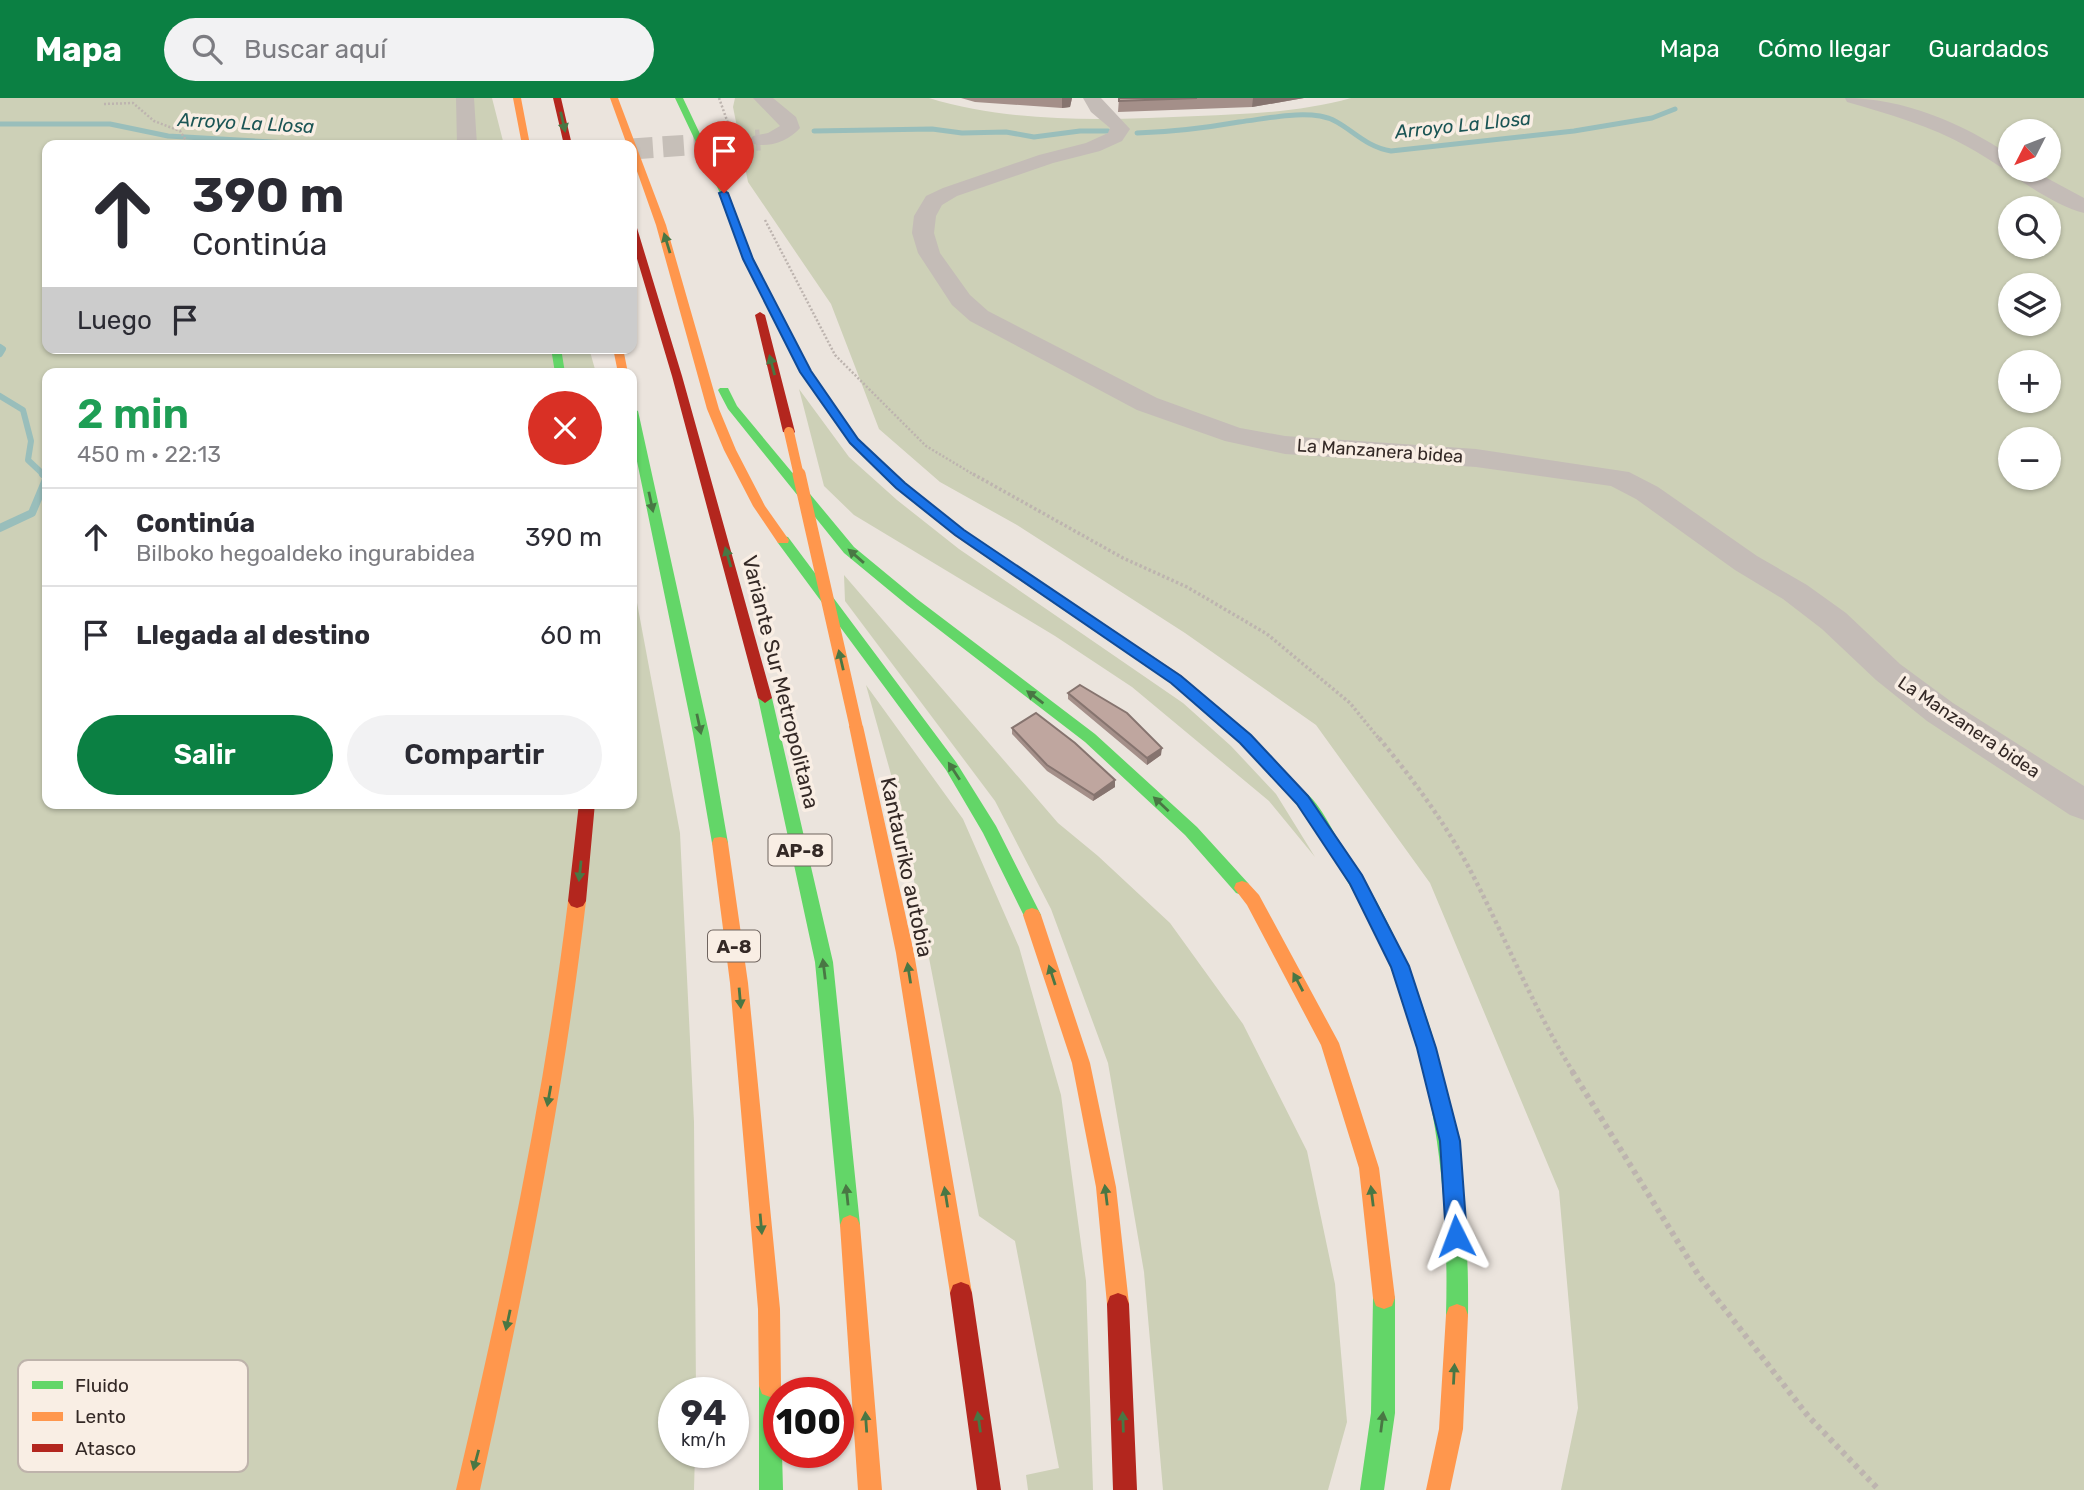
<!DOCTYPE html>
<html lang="es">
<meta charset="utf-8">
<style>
body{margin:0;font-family:Rubik,sans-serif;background:#f2f2f3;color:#2b2b33;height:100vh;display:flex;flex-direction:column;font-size:26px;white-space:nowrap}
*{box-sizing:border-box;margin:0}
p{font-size:23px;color:#7c7c81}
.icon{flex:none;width:38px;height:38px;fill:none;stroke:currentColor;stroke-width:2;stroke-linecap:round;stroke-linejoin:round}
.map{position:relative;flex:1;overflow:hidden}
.drawer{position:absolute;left:42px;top:270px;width:595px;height:441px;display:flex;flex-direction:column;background:#fff;border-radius:14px;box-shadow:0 2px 5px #0004}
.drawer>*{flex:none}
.guide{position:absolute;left:42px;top:42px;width:595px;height:214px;border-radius:14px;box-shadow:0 2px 5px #0004;background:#fff;color:#2b2b33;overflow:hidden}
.needle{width:46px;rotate:228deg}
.tools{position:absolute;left:1998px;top:21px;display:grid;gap:14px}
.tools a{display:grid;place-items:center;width:63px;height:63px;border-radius:50%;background:#fff;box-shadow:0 2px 5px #0004;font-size:35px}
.speed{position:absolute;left:658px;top:1279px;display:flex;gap:14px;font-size:35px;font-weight:700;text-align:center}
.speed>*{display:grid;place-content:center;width:91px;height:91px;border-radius:50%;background:#fff;box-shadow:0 2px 5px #0004;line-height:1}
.speed small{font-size:18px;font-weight:400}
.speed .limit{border:10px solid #d22;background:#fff;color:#111}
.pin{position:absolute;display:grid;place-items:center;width:60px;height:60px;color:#fff;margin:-72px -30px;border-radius:50% 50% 50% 0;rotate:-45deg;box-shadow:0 0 7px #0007}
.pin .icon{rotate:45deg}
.me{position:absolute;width:77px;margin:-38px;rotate:357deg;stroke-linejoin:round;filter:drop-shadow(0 0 5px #0008)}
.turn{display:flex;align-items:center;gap:24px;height:147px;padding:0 35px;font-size:32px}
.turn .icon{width:91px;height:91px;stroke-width:2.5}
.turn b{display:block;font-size:49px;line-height:60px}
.then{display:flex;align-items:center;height:66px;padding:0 35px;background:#0003;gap:14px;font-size:26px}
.round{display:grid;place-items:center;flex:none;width:74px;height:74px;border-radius:37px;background:#f2f2f3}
.overview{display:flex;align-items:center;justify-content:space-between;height:119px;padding:0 35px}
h1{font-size:42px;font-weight:600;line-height:52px;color:#1e9e55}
.action{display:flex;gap:14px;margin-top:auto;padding:14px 35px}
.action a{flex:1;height:80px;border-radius:42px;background:#0b8043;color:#fff;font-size:28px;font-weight:600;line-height:80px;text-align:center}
.action a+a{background:#f2f2f3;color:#2b2b33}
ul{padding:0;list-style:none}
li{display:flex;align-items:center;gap:21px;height:98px;padding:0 35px;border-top:2px solid #e1e1e2}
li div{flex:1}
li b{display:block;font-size:26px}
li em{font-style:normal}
header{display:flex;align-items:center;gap:42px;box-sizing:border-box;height:98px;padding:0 35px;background:#0b8043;color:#fff}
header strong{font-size:33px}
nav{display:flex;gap:38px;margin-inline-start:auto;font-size:24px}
.search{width:490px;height:63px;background:#f2f2f3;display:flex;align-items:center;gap:18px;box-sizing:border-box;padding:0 24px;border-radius:38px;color:#7c7c81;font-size:26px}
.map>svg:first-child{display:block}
.green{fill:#cdd0b7;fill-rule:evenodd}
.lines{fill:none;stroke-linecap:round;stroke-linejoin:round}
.stream-far2{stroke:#99bebb;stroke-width:5}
.stream-far1{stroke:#99bebb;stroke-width:6}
.stream{stroke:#99bebb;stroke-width:8}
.street-tunnel{stroke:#c6bfb8;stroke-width:21;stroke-dasharray:21 10;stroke-linecap:butt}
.path-far3{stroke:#bdb4af;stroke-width:2.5;stroke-dasharray:2 2;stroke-linecap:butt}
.path-far2{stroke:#bdb4af;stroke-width:3.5;stroke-dasharray:2.5 2.5;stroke-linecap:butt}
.path-far1{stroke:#bdb4af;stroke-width:4.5;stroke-dasharray:3.5 3.5;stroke-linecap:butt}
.path{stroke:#bdb4af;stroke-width:6;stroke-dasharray:4.5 4.5;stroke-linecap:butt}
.street{fill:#c4bcb7;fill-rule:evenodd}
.fast{fill:#63d668;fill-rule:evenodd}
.slow{fill:#ff974d;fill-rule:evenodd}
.jam{fill:#b3261e;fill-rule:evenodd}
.slow-bridge-far1{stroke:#ff974d;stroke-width:10}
.slow-bridge{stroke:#ff974d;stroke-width:13}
.wall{fill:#a48f89}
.shaded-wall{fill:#86746f}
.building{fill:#bfa69f;stroke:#86746f;stroke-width:2}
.oneway{fill:#497744}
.route{fill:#1a73e8;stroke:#114b97;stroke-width:2}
.labels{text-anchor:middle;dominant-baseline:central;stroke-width:7;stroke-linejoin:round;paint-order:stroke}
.far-street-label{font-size:18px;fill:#342926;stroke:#f9eee4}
.far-water-label{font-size:19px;font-style:italic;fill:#1b5555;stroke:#f9eee4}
.shield{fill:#f9eee4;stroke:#6f645f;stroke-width:2}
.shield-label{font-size:19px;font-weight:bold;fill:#342926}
.street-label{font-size:21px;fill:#342926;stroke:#f9eee4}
.key{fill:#f9eee4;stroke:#beb3ab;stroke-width:2}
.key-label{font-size:19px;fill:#342926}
</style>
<header>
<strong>Mapa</strong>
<div class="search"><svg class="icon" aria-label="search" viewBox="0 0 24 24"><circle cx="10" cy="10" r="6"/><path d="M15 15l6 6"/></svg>Buscar aquí</div>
<nav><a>Mapa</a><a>Cómo llegar</a><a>Guardados</a></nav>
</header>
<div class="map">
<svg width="2084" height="1392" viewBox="0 0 2084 1392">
<rect width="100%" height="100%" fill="#ebe4dd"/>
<path class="green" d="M0 0H492L504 47H47V250H589L596 275H47V705H632V478L680 735 694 1024 696 1295H674V1354L695 1355 694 1392H0Z
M735 0H929C1014 26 1109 22 1198 18 1249 16 1301 14 1351 0H2084V1392H1561L1578 1310 1559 1093 1430 785 1316 627 1185 535 1017 427 940 384 879 331 831 206 748 84 733 9ZM2011 33H2049V72H2011ZM2011 110H2049V149H2011ZM2011 187H2049V226H2011ZM2011 264H2049V303H2011ZM2011 341H2049V380H2011Z
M799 291 849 359 897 402 959 451 1183 605 1231 648 1276 696 1315 759 1269 703 1132 589 1055 538 854 417 824 388Z
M844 477 1058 725 1098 758 1170 825 1243 926 1307 1053 1335 1186 1347 1324 1328 1392H1163L1144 1174 1108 965 1051 811 995 703 845 503Z
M866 587 963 721 1019 849 1061 997 1086 1183 1093 1392H1028L1026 1377 1059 1370 1015 1143 979 1118 899 705Z"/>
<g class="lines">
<path class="stream-far2" d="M0 26H110L168 38 324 47
M814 33 932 31 962 35 1006 34 1034 39 1080 33H1108
M1137 35C1171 34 1205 30 1239 24 1264 21 1294 14 1320 18 1346 22 1360 48 1391 53L1574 33 1652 20 1675 11"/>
<path class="stream-far1" d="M0 249 3 251 0 256
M0 298 23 312 31 343 28 362 45 378"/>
<path class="stream" d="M0 430 32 415 47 379 43 376"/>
<path class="street-tunnel" d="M632 51 760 42"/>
<path class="path-far3" d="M719 0 734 42
M104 6 133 5 154 23 180 33 189 47
M740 57 746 75
M765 122 835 257 926 348 976 378"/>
<path class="path-far2" d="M973 376 1123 460 1187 489 1267 536 1350 605 1380 642"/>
<path class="path-far1" d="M1379 640C1412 680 1443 722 1468 768 1504 836 1532 908 1573 974"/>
<path class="path" d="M1572 973 1699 1178 1808 1318 1879 1392"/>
<path class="street" d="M456 0H474L477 47H457Z
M753 0H773L796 19 800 30C789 43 769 50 753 46L750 42 753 38 768 35 780 28Z
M1083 0H1101L1130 31 1122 43 1100 53 1053 65 957 98 942 107 936 118 934 135 940 155 970 197 988 213 1157 300 1240 330 1285 338 1476 351 1629 374 1658 389 1757 458 1807 487 1846 515 1900 566 1953 605 2084 688V722L2070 717 1927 623 1876 582 1822 531 1783 501 1735 472 1636 401 1611 388 1476 369 1285 356 1225 343 1137 312 970 223 952 207 918 155 912 135 914 118 926 98 943 90 1039 57 1086 45 1108 35 1110 30 1091 14Z
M1845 0C1903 0 1963 25 2011 58V72H2032L2084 100V115C2047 106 2002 67 1968 49 1931 28 1889 16 1847 4Z"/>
<path class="fast" d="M675 0H683L728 95 753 161 810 273 858 341 900 381V387H892L850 345 800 273 743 161 720 95Z
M551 250H561L565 275H555Z
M720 290H728L737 308 854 449 917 501 1095 636 1197 729 1248 785 1250 790 1248 795 1242 797 1236 795 1185 737 1085 644 907 507 844 455 728 311 718 292Z
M632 310 638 313 709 635 728 745 726 750H714L712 745 693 635 632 339Z
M783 438 788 439 956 664 996 728 1041 817 1038 822 1032 824 1026 822 983 735 946 672 778 445 777 442Z
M765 595 772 600 833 864 860 1127 857 1134 850 1137 843 1134 840 1127 815 864 758 600Z
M1298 691C1317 697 1329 728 1340 744 1438 887 1470 1047 1468 1217L1465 1225 1457 1228 1449 1225 1446 1217C1450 1076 1430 935 1362 809 1346 780 1328 751 1309 723 1303 714 1295 706 1290 697Z
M1384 1189 1392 1192 1395 1200V1315L1384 1392H1360L1371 1315 1373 1200 1376 1192Z
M770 1277 778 1280 781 1295H779V1354H782L783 1392H759V1288L762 1280Z"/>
<path class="slow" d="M513 0H521L530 47H522Z
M610 0H618L666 127 719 311 736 352 765 408 789 442 788 445H778L753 408 724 352 707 311 656 127 632 59V47H627Z
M613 250H623L628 275H618Z
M896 380 963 432 1181 577 1250 637 1304 693 1306 697 1304 701H1292L1240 645 1171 585 955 438 892 387 890 384Z
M856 623 863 628 914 855 972 1195 969 1203 961 1206 953 1203 950 1195 896 855 849 628Z
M720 739 726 740 728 745 748 885 780 1211 781 1288 778 1296 770 1299 762 1296 759 1288 758 1211 730 885 712 745 714 740Z
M1242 783 1248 785 1259 797 1339 945 1379 1070 1395 1200 1392 1208 1384 1211 1376 1208 1373 1200 1359 1070 1321 947 1247 807 1234 790 1236 785Z
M577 796 583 798 586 803C563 1002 523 1197 480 1392H456C502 1197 544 1002 568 803L571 798Z
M1032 810 1038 812 1041 817 1090 965 1116 1089 1129 1206 1126 1214 1118 1217 1110 1214 1107 1206 1096 1089 1072 965 1023 817 1026 812Z
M850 1117 857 1120 860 1127 882 1392H858L840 1127 843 1120Z
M1457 1206 1465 1209 1468 1217 1463 1331 1450 1392H1426L1439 1331 1446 1217 1449 1209Z"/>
<path class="jam" d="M553 0H561L572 47H564Z
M632 127 637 130 682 278 772 600 765 605 758 600 672 278 632 144Z
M760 214 765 217 795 334 793 336 783 334 755 217Z
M579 705H595L586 803 583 808 577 810 571 808 568 803Z
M961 1184 969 1187 972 1195 1001 1392H977L950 1195 953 1187Z
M1118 1195 1126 1198 1129 1206 1137 1392H1113L1107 1206 1110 1198Z"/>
<path class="slow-bridge-far1" d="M789 334 799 378"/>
<path class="slow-bridge" d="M799 376 856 628"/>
</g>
<path class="wall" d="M961 0H1072L1070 9 1062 10 975 4Z
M1119 0H1304L1252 9 1118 14Z
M1068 595 1161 657 1147 667 1068 601Z
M1012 630 1115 689 1093 703 1047 673 1012 636Z"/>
<path class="shaded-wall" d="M1062 0H1072L1070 9 1062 10Z
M1253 0H1304L1252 9Z
M1162 650 1161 657 1147 667V660Z
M1115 682V689L1093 703 1094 697Z"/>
<path class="building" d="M1119 0H1197L1119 3Z
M1080 587 1127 615 1162 650 1147 660 1068 595Z
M1036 615 1075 645 1115 682 1094 697 1047 667 1012 630Z"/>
<defs><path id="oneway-solid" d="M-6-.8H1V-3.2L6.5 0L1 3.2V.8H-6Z" transform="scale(1.75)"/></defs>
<g class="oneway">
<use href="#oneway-solid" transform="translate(563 24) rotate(77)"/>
<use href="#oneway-solid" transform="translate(667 145) rotate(-107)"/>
<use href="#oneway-solid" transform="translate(772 267) rotate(-105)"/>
<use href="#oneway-solid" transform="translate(651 404) rotate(78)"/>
<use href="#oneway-solid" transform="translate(856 458) rotate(-139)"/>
<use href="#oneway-solid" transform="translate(728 459) rotate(-106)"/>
<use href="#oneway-solid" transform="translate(841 562) rotate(-103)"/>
<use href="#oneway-solid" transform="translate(1035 599) rotate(-143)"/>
<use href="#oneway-solid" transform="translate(699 626) rotate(78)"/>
<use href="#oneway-solid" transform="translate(954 673) rotate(-123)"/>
<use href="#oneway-solid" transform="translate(1161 706) rotate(-137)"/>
<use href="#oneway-solid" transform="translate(580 773) rotate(96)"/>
<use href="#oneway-solid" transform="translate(824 871) rotate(-97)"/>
<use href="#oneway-solid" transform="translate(909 875) rotate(-99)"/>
<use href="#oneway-solid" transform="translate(1052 877) rotate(-108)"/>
<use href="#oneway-solid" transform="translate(1298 884) rotate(-118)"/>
<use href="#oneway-solid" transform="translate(740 900) rotate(85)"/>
<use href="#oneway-solid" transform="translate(549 998) rotate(100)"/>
<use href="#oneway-solid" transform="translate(847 1097) rotate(-96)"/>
<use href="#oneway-solid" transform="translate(1106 1097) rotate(-97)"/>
<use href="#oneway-solid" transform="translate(1372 1098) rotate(-97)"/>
<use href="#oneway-solid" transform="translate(946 1099) rotate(-99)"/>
<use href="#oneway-solid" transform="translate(761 1126) rotate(85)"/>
<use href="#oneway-solid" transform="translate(508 1222) rotate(102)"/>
<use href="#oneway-solid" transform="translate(1454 1276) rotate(-87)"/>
<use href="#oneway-solid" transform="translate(866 1324) rotate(-94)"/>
<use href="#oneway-solid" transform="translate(979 1324) rotate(-98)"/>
<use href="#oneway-solid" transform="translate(1123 1324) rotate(-92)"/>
<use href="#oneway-solid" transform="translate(1382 1324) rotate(-83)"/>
<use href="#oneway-solid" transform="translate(476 1362) rotate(105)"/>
</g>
<path class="route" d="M724 93 728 95 753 161 811 273 858 341 905 385 964 432 1181 578 1251 637 1308 698 1362 777 1409 868 1436 950 1460 1043 1467 1138 1464 1146 1456 1149 1449 1146 1446 1138 1440 1043 1417 950 1391 869 1350 786 1297 706 1240 645 1171 585 955 437 896 390 850 345 800 274 743 161 719 95Z"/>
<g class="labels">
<g class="far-street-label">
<text transform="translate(1380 353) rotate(4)">La Manzanera bidea</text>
<text transform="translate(1969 629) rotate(34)">La Manzanera bidea</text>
</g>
<g class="far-water-label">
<text transform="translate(246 25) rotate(3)">Arroyo La Llosa</text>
<text transform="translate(1463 27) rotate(-6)">Arroyo La Llosa</text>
</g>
<g class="shield">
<rect x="768.5" y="736.5" width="63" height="31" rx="5"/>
<rect x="708" y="832.5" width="52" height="31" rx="5"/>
</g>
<g class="shield-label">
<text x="800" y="752">AP-8</text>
<text x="734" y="848">A-8</text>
</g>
<g class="street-label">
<text transform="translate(781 584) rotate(76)">Variante Sur Metropolitana</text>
<text transform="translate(907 769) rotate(78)">Kantauriko autobia</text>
</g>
</g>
<rect x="18" y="1262" width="230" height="112" rx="10" class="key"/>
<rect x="32" y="1283" width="31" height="8" fill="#63d668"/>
<rect x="32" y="1314" width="31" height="9" fill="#ff974d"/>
<rect x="32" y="1346" width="31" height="8" fill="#b3261e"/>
<g class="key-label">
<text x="75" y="1294">Fluido</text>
<text x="75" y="1325">Lento</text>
<text x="75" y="1357">Atasco</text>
</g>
</svg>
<div class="tools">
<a><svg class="needle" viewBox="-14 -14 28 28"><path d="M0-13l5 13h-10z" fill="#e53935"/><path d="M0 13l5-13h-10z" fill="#7c7c81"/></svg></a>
<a><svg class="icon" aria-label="search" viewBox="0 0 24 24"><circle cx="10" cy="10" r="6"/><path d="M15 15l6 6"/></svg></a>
<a><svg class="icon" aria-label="layers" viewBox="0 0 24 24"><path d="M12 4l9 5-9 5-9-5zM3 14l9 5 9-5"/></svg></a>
<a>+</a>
<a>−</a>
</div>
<div class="speed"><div>94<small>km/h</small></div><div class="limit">100</div></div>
<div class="pin" style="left:724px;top:95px;background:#d93025"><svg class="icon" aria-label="arrive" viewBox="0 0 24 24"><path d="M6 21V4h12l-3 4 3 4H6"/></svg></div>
<svg class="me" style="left:1456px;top:1138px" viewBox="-20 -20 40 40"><path d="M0-17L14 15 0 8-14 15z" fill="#1a73e8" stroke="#fff" stroke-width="4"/></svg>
<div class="guide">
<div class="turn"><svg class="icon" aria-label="ahead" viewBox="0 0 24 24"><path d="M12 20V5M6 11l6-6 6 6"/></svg><div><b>390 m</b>Continúa</div></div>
<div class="then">Luego<svg class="icon" aria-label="arrive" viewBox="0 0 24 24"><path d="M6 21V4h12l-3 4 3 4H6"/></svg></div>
</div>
<section class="drawer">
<div class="overview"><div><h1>2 min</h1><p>450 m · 22:13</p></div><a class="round" style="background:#d93025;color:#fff"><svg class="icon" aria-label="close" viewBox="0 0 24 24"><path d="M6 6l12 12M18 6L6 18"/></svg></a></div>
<ul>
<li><svg class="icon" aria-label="ahead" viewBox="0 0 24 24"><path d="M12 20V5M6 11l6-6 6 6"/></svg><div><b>Continúa</b><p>Bilboko hegoaldeko ingurabidea</p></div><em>390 m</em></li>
<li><svg class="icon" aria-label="arrive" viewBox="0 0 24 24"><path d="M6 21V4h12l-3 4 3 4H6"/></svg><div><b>Llegada al destino</b></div><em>60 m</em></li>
</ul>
<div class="action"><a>Salir</a><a>Compartir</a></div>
</section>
</div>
